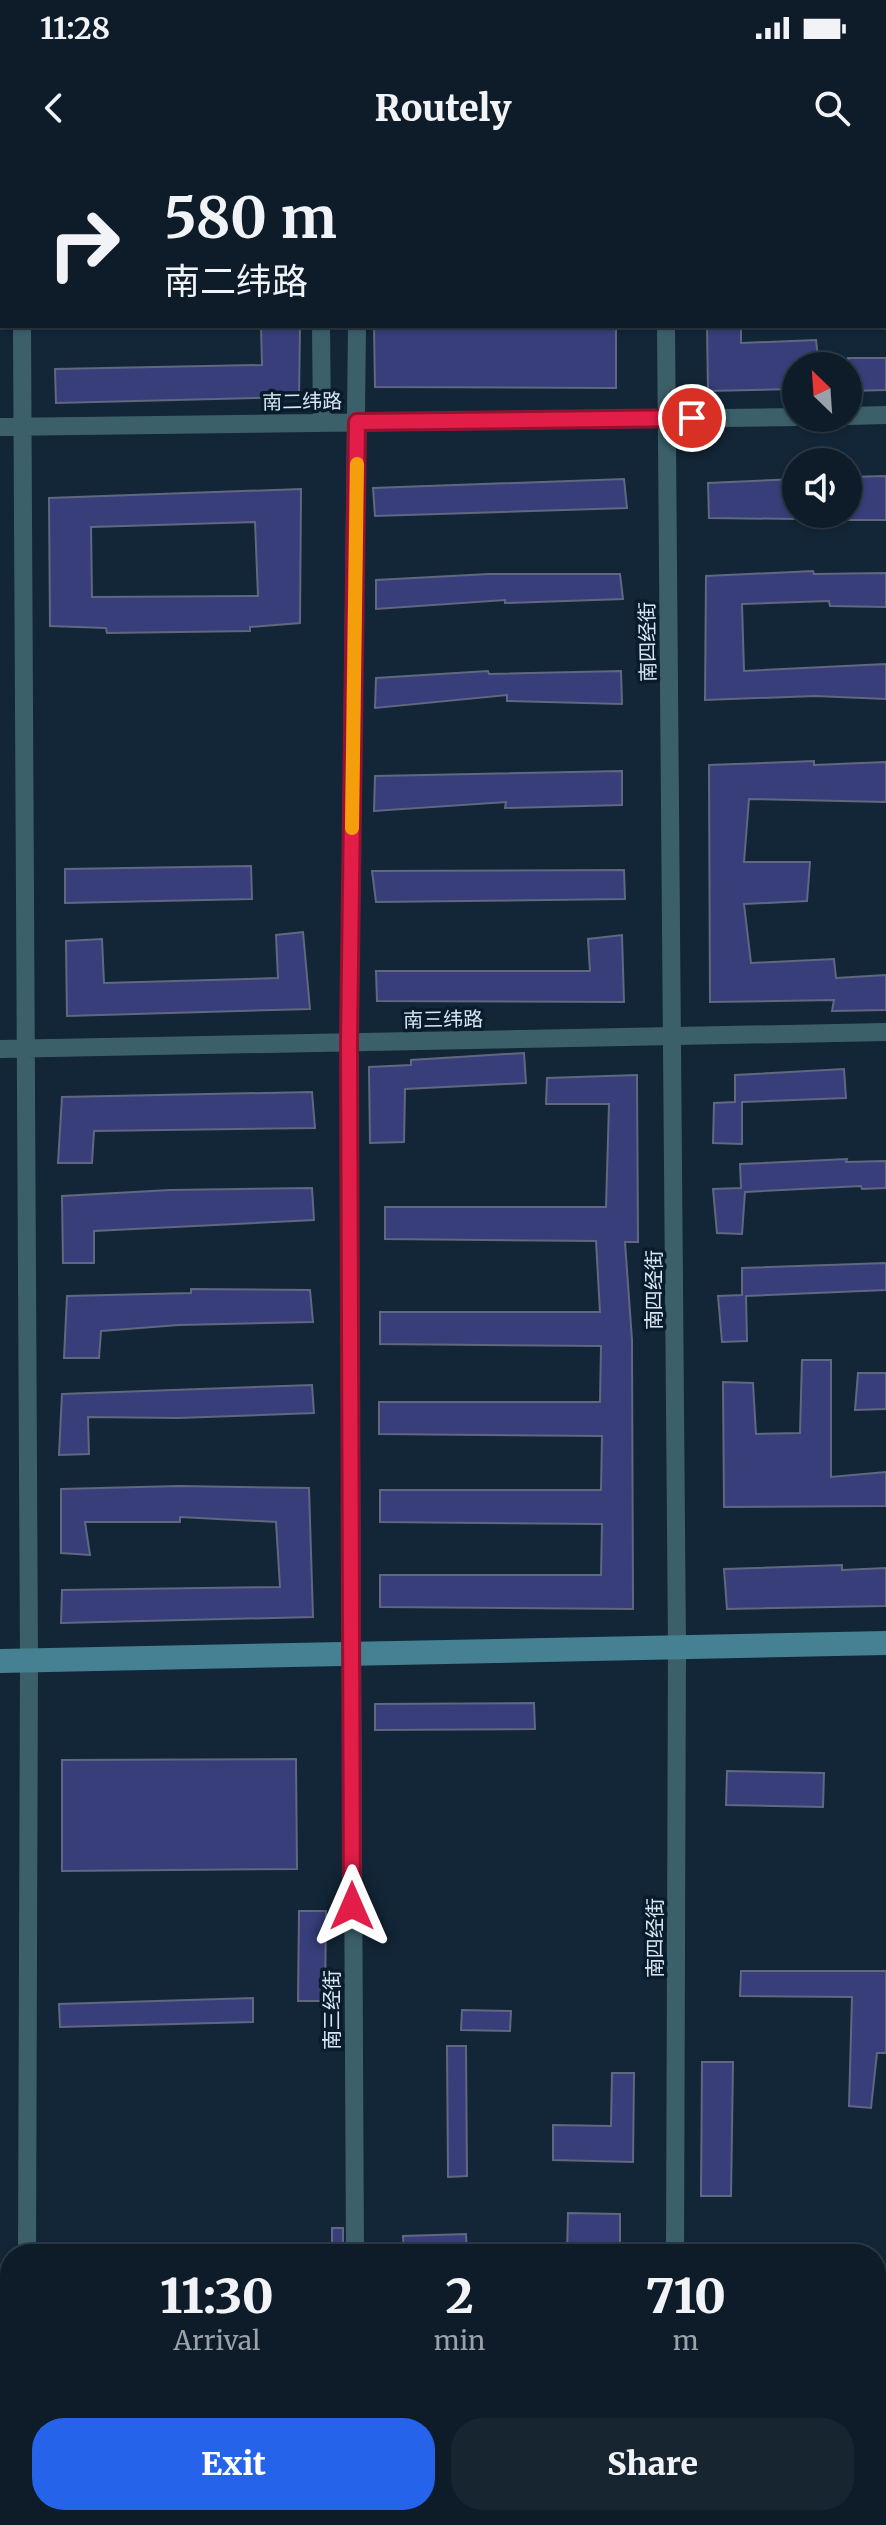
<!DOCTYPE html>
<meta charset="utf-8">
<style>
body{margin:0;font-family:Merriweather,"Noto Sans SC",serif;background:#172531;color:#f1f3f6;height:100vh;display:flex;flex-direction:column;font-size:30px;white-space:nowrap}
*{box-sizing:border-box;margin:0}
p{font-size:26px;color:#9ba1a8}
.icon{flex:none;width:44px;height:44px;fill:none;stroke:currentColor;stroke-width:2;stroke-linecap:round;stroke-linejoin:round}
.map{position:relative;flex:1;overflow:hidden}
.details{position:absolute;left:0px;top:2084px;width:886px;height:282px;display:flex;flex-direction:column;background:#0e1c29;border-radius:32px 32px 0 0;box-shadow:0 2px 6px #0004,0 0 0 2px #2e3a46}
.details>*{flex:none}
.banner{position:absolute;left:0px;top:0px;width:886px;height:168px;box-shadow:0 2px 6px #0004,0 0 0 2px #2e3a46;background:#0e1c29;color:#f1f3f6;overflow:hidden}
.needle{width:52px;rotate:335deg}
.tools{position:absolute;left:782px;top:192px;display:grid;gap:16px}
.tools a{display:grid;place-items:center;width:80px;height:80px;border-radius:50%;background:#0e1c29;box-shadow:0 2px 6px #0004,0 0 0 2px #2e3a46;font-size:40px}
.pin{position:absolute;display:grid;place-items:center;width:68px;height:68px;color:#fff;margin:-34px;border:4px solid #fff;border-radius:50%;box-shadow:0 2px 8px #0007}
.me{position:absolute;width:88px;margin:-44px;rotate:0deg;stroke-linejoin:round;filter:drop-shadow(0 0 6px #0008)}
.turn{display:flex;align-items:center;gap:28px;height:168px;padding:0 32px;font-size:36px}
.turn .icon{width:104px;height:104px;stroke-width:2.5}
.turn b{display:block;font-size:56px;line-height:68px}
.eta{display:flex;justify-content:space-evenly;align-items:center;height:136px;text-align:center}
.eta b{font-size:48px;font-weight:800;line-height:56px}
.primary-button{display:flex;gap:16px;margin-top:auto;padding:16px 32px}
.primary-button a{flex:1;height:92px;border-radius:32px;background:#2563eb;color:#fff;font-size:32px;font-weight:800;line-height:92px;text-align:center}
.primary-button a+a{background:#172531;color:#f1f3f6}
.status{display:flex;justify-content:space-between;align-items:center;height:56px;padding:0 40px;background:#0e1c29;direction:ltr}
.status svg{height:22px;fill:currentColor}
header{display:flex;justify-content:space-between;align-items:center;height:104px;padding:0 32px;background:#0e1c29;font-size:36px;font-weight:800}
.map>svg:first-child{display:block}
.building{fill:#373e79;stroke:#616781;stroke-width:2;fill-rule:evenodd}
.lines{fill:none;stroke-linecap:round;stroke-linejoin:round}
.street{stroke:#3c606a;stroke-width:18}
.secondary{stroke:#458192;stroke-width:24}
.primary-bridge{stroke:#4b9bb0;stroke-width:24}
.route-casing{stroke:#92132f;stroke-width:20}
.route{stroke:#e11d48;stroke-width:14}
.slow{stroke:#f59e0b;stroke-width:14}
.labels{text-anchor:middle;dominant-baseline:central;stroke-width:7;stroke-linejoin:round;paint-order:stroke}
.street-label{font-size:20px;fill:#dae7f3;stroke:#091c2d}
</style>
<div class="status"><b>11:28</b><svg viewBox="0 0 49 12"><path d="M0 12V9h3v3zM5 12V6h3v6zM10 12V3h3v9zM15 12V0h3v12zM26 1h20v11H26zM47 4h2v5h-2z"/></svg></div>
<header><svg class="icon" aria-label="back" viewBox="0 0 24 24"><path d="M15 5l-7 7 7 7"/></svg>Routely<svg class="icon" aria-label="search" viewBox="0 0 24 24"><circle cx="10" cy="10" r="6"/><path d="M15 15l6 6"/></svg></header>
<div class="map">
<svg width="886" height="2365" viewBox="0 0 886 2365">
<rect width="100%" height="100%" fill="#122637"/>
<path class="building" d="M261 166H300L299 237 56 243 55 209 262 205Z
M374 166H616V228L375 227Z
M707 166H741V183L816 180 819 206H796V229L708 231Z
M848 198H886V230L848 231Z
M886 316V360H848V317Z
M624 319 627 348 375 356 373 328Z
M796 319V359L709 358 708 323Z
M301 329 300 463 250 467V471L107 473 106 468 50 466 49 338ZM255 362 258 436 92 437 91 367Z
M813 411 814 414 886 413V447L830 446 829 441 742 444 744 511 886 504V539L815 536 705 540 706 416Z
M489 414H620L623 439 505 443V440L376 449V420Z
M488 511 489 514 621 511 622 544 507 541V535L375 548 376 518Z
M814 601V605L886 602V642L749 639 744 702H810L807 741 744 744 751 803 834 799 836 818 886 815V850L832 851 834 840 710 842 709 605Z
M622 611V645L505 648 506 642 374 651 375 616Z
M251 706 252 739 65 743V709Z
M624 710 625 739 376 742 372 711Z
M303 772 310 849 67 856 66 781 102 779 104 823 278 818 276 775Z
M622 775 624 842 377 841 376 811H590L588 779Z
M524 893 526 923 405 929 404 982 370 983 369 907 411 905V900Z
M844 909 846 938 742 942V984L713 983 714 943 735 942V915Z
M637 915 638 1082H625L632 1180 633 1449 380 1447V1415H601L602 1364 380 1362V1330H601L602 1276 379 1274V1242H600L601 1186 380 1184V1152H600L596 1081 385 1079V1047H606L609 944H546L547 918Z
M312 932 315 968 94 971 92 1003H58L62 937Z
M847 999 846 1002 886 1001V1028L862 1029 861 1026 745 1032 742 1074 717 1073 713 1029 741 1028 740 1004Z
M312 1028 314 1060 94 1071V1103H63L62 1036 170 1030Z
M886 1103V1130L746 1136 747 1181 722 1182 718 1136 742 1135V1108Z
M191 1129 310 1130 313 1162 179 1165 101 1171 99 1198H64L67 1136 191 1133Z
M802 1200H831V1317L886 1312V1346L724 1347 723 1222 753 1223 756 1274 800 1273Z
M858 1213H886V1249L855 1250Z
M312 1225 314 1253 178 1258 88 1257 89 1294 59 1295 62 1234Z
M179 1326 309 1328 313 1457 61 1463 62 1430 280 1427 276 1362 180 1357V1362H85L90 1395 61 1393V1329Z
M842 1405V1410L886 1408V1446L727 1449 724 1409Z
M534 1543 535 1569 375 1570V1544Z
M296 1599 297 1709 62 1711V1600Z
M727 1611 824 1613 823 1647 726 1645Z
M299 1751H326L325 1841H298Z
M741 1811H886V1893H877L871 1948 849 1946 852 1837 740 1836Z
M253 1838V1862L60 1867 59 1844Z
M462 1850 511 1851 510 1871 461 1870Z
M447 1886H466L467 2016 448 2017Z
M702 1902H733L731 2036H701Z
M612 1913H634L633 2002 553 2000V1965L611 1966Z
M568 2053 620 2054V2094H567Z
M332 2068H343V2094H332Z
M466 2074 467 2094H404L403 2076Z"/>
<g class="lines">
<path class="street" d="M321 0V2
M665 0V2
M22 2V0
M358 2V0
M22 166 29 1500 27 2094
M321 166 322 263
M666 166 677 1487 675 2094
M848 256 886 255
M0 267 796 257
M0 889 886 872
M355 2094 349 882 357 166"/>
<path class="secondary" d="M0 1501 886 1483"/>
<path class="primary-bridge" d="M0 2363 886 2362"/>
</g>
<g class="lines">
<g class="route-casing">
<path id="route" d="M352 1746 349 882 357 262 692 258"/>
</g>
<use href="#route" class="route"/>
<path class="slow" d="M352 668 357 304"/>
</g>
<g class="labels">
<g class="street-label">
<text transform="translate(302 241) rotate(-1)">南二纬路</text>
<text transform="translate(647 482) rotate(-91)">南四经街</text>
<text transform="translate(443 859) rotate(-1)">南三纬路</text>
<text transform="translate(653 1130) rotate(-90)">南四经街</text>
<text transform="translate(654 1778) rotate(-90)">南四经街</text>
<text transform="translate(331 1850) rotate(-90)">南三经街</text>
</g>
</g>
</svg>
<div class="tools">
<a><svg class="needle" viewBox="-14 -14 28 28"><path d="M0-13l5 13h-10z" fill="#e53935"/><path d="M0 13l5-13h-10z" fill="#9ba1a8"/></svg></a>
<a><svg class="icon" aria-label="sound" viewBox="0 0 24 24"><path d="M4 9h4l5-4v14l-5-4H4zM17 9q2 3 0 6"/></svg></a>
</div>
<div class="pin" style="left:692px;top:258px;background:#d93025"><svg class="icon" aria-label="arrive" viewBox="0 0 24 24"><path d="M6 21V4h12l-3 4 3 4H6"/></svg></div>
<svg class="me" style="left:352px;top:1746px" viewBox="-20 -20 40 40"><path d="M0-17L14 15 0 8-14 15z" fill="#e11d48" stroke="#fff" stroke-width="4"/></svg>
<div class="banner">
<div class="turn"><svg class="icon" aria-label="right" viewBox="0 0 24 24"><path d="M7 20v-9h11M14 6l5 5-5 5"/></svg><div><b>580 m</b>南二纬路</div></div>
</div>
<section class="details">
<div class="eta">
<div><b>11:30</b><p>Arrival</p></div>
<div><b>2</b><p>min</p></div>
<div><b>710</b><p>m</p></div>
</div>
<div class="primary-button"><a>Exit</a><a>Share</a></div>
</section>
</div>
